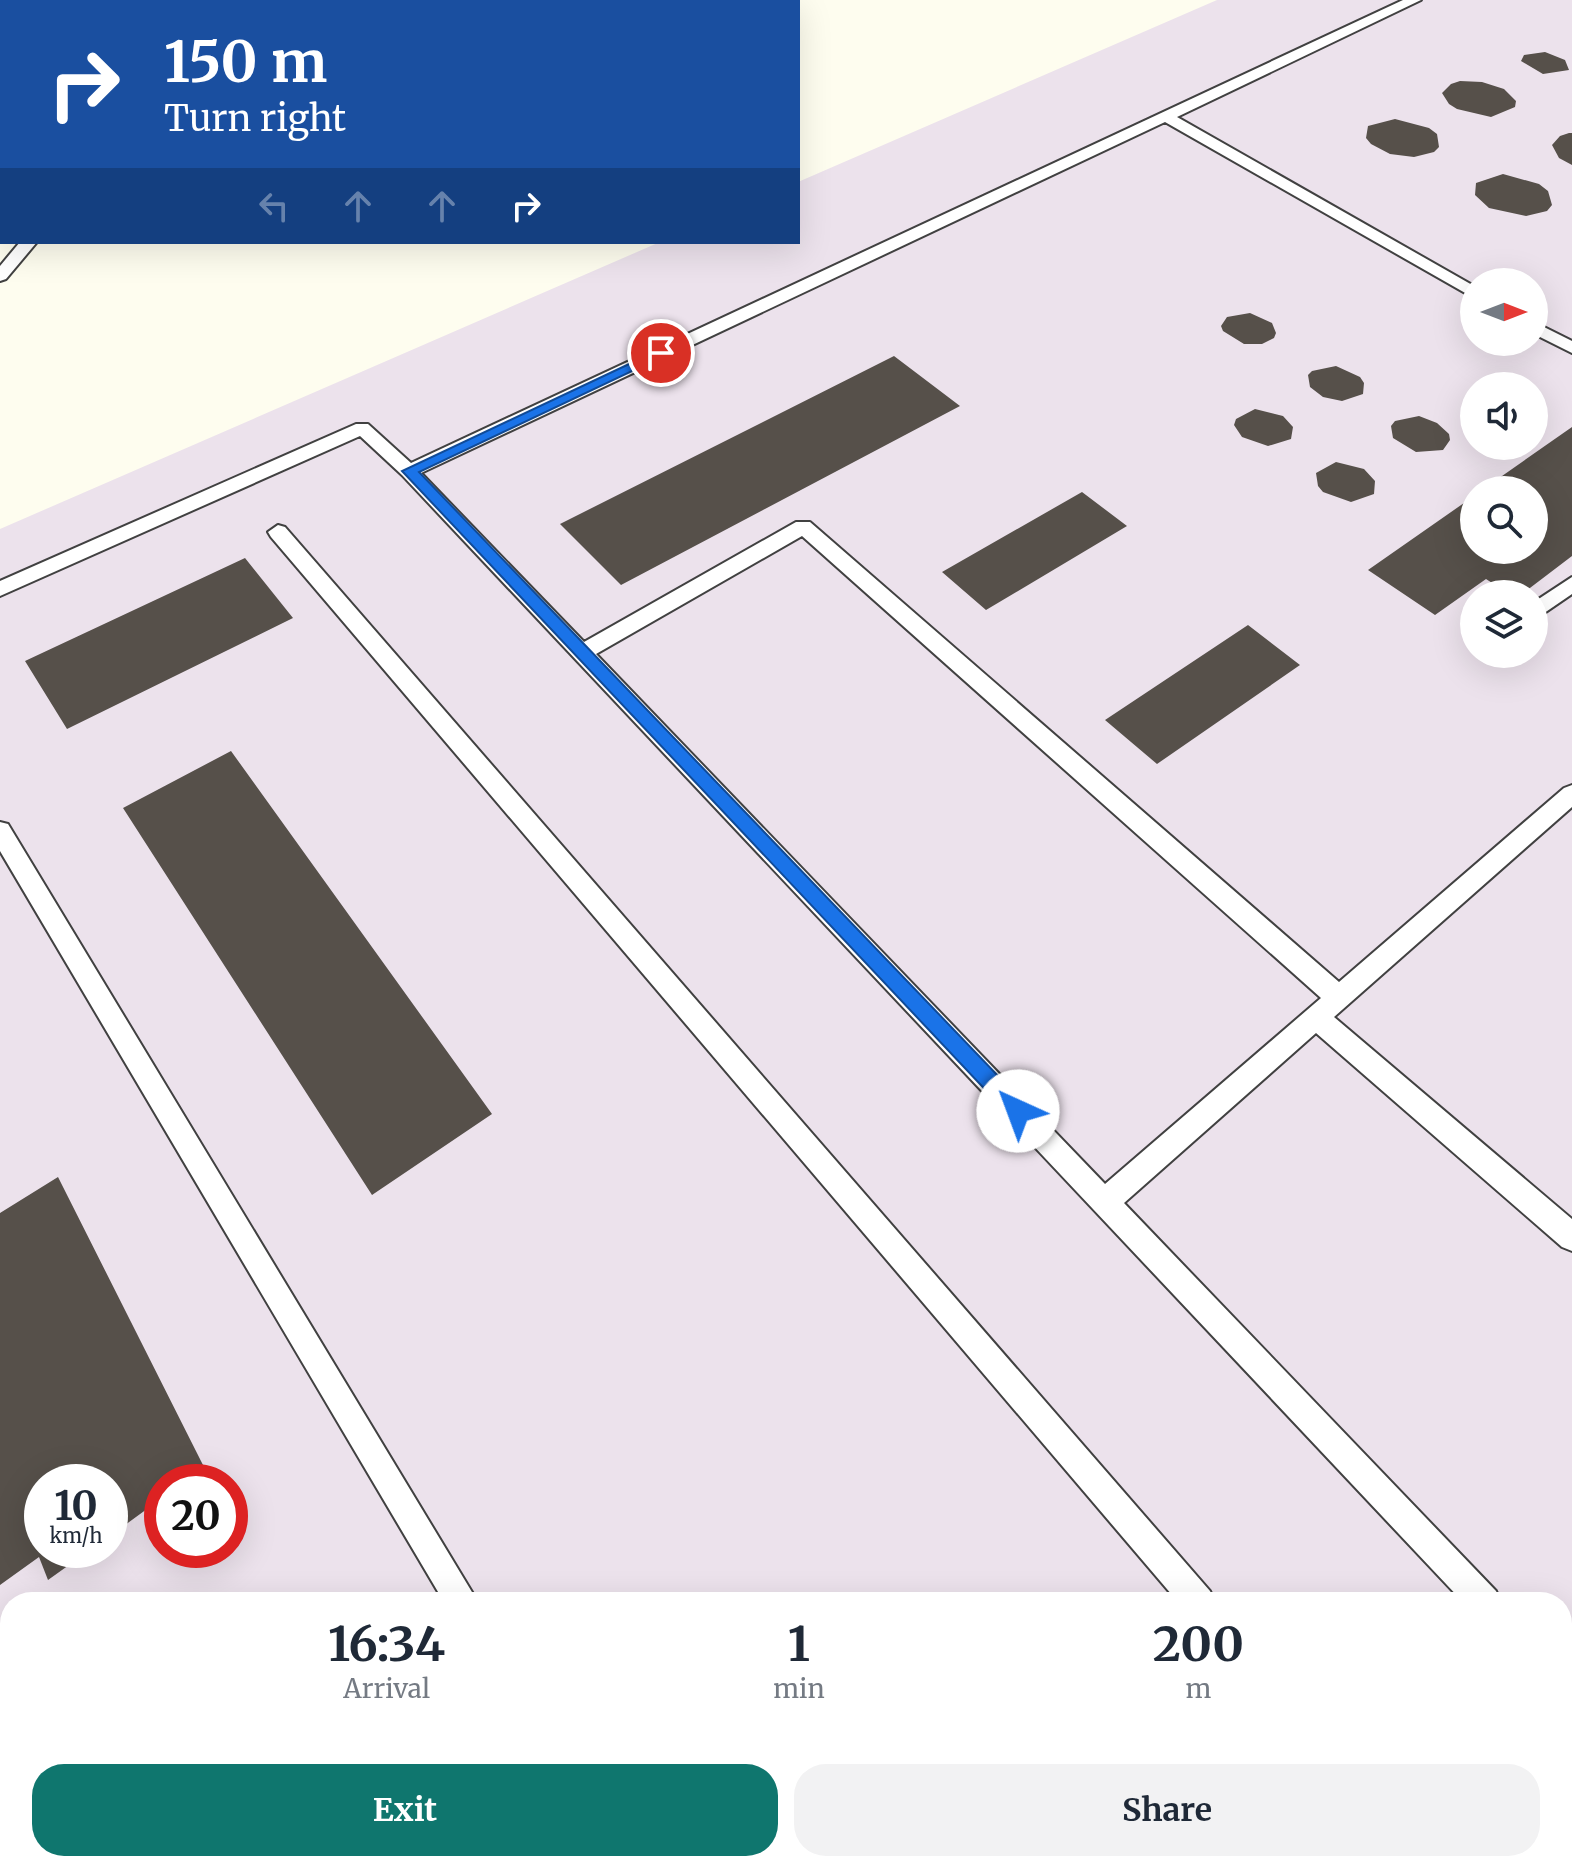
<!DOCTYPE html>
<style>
body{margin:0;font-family:Merriweather,serif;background:#f2f2f3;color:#1f2937;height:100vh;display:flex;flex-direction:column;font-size:30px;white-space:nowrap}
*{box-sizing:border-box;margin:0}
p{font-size:26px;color:#747a83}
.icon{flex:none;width:44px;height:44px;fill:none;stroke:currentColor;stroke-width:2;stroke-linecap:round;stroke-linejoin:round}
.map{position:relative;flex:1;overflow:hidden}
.sheet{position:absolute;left:0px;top:1592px;width:1572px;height:280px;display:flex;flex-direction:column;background:#fff;border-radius:32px 32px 0 0;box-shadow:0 8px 32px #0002}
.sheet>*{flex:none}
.hud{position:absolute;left:0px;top:0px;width:800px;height:244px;box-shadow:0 8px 32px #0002;background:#1a4fa0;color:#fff;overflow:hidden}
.needle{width:52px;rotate:90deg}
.controls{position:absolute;left:1460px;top:268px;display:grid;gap:16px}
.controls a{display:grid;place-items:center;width:88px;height:88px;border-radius:50%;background:#fff;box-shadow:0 8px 32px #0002;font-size:40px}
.speed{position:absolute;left:24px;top:1464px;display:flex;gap:16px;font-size:40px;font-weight:700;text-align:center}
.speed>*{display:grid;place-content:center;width:104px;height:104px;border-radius:50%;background:#fff;box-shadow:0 8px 32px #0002;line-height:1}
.speed small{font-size:20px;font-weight:400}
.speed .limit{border:12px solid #d22;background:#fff;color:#111}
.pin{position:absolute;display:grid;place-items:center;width:68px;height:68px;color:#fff;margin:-34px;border:4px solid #fff;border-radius:50%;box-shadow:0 2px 8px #0007}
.me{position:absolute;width:88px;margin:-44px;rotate:317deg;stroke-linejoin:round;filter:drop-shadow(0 0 6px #0008)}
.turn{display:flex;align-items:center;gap:28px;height:168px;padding:0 32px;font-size:36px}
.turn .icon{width:104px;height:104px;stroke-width:2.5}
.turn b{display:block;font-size:56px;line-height:68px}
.lanes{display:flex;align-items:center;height:76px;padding:0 32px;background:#0003;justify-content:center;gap:40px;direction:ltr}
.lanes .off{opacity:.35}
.eta{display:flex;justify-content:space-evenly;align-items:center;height:136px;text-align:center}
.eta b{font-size:48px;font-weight:700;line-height:56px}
.button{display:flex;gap:16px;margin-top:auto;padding:16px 32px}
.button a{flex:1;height:92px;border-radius:32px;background:#0f766e;color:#fff;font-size:32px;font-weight:700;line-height:92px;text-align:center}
.button a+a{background:#f2f2f3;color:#1f2937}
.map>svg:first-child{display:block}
.industrial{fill:#ece2ec;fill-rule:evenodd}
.building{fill:#56504a}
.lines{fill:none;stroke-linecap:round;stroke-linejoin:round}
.service-casing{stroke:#414141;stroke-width:4}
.service{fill:#fff;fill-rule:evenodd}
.route{fill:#1a73e8;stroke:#114b97;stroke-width:2}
</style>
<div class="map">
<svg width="1572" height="1872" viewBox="0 0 1572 1872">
<rect width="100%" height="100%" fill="#fefdef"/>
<path class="industrial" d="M1217 0H1572V1872H0V529L660 242H798V182ZM1474 282H1534V342H1474ZM1474 386H1534V446H1474ZM1474 490H1534V550H1474ZM1474 594H1534V654H1474ZM42 1482H110V1550H42ZM162 1482H230V1550H162ZM10 1602H1562V1862H10Z"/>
<path class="building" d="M1545 52 1565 60 1569 70 1543 74 1521 61 1524 55Z
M1460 81 1482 82 1504 89 1516 101 1515 107 1491 117 1457 109 1449 104 1442 93 1451 84Z
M1395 119 1429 128 1437 134 1439 147 1434 152 1414 157 1390 154 1371 144 1366 138 1368 126Z
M1569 133H1572V165L1559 158 1552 145 1560 136Z
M1503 174 1539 184 1548 191 1552 205 1547 211 1526 216 1489 208 1475 195 1476 183Z
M1250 313 1272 323 1276 333 1274 338 1262 344H1244L1223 331 1221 326 1227 317Z
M894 356 960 406 621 585 560 524Z
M1336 366 1360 377 1364 383 1363 394 1342 401 1323 397 1310 387 1308 375 1312 371Z
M1255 409 1283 416 1293 427 1291 439 1268 446 1242 437 1234 425 1236 419Z
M1419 416 1437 423 1449 434 1450 440 1443 450 1416 452 1393 438 1391 426 1395 421Z
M1572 427V556L1522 594H1509L1486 579 1435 615 1368 570 1474 496V550H1534V490H1482Z
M1336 462 1364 469 1375 481 1374 494 1351 502 1323 492 1318 486 1316 473Z
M1082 492 1127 526 986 610 942 572Z
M245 558 293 618 67 729 25 661Z
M1248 625 1300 665 1157 764 1105 720Z
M231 751 492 1114 372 1195 123 808Z
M58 1177 204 1467 184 1482H162V1498L110 1536V1482H42V1550H90L48 1580 39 1557 0 1585V1213Z"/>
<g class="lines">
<g class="service-casing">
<path id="service" d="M203 0H217V2H203Z
M1403 0H1421L1177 117 1474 286V298L1165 122 421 473 584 642 796 522H810L1339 982 1564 788 1572 785V807L1334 1017 1572 1219V1251L1562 1247 1316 1033 1124 1203 1496 1591 1501 1602H1463L402 475 360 436 0 596V581L356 424H368L411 463ZM802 536 1321 998 1105 1184 596 654Z
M20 242H37L6 279 0 281V266Z
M1534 322 1572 341V353L1534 334Z
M278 525 285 527 1210 1591 1215 1602H1178L271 537 268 532Z
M1572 577V594L1534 620V602Z
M0 822 8 824 478 1602H444L0 851Z
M1562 1667 1572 1671V1710L1562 1706Z
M446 1862H487L483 1872H442Z
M599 1862H634L638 1872H603Z
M1331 1862H1369L1365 1872H1327Z
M1404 1862H1442L1446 1872H1408Z"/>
</g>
<use href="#service" class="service"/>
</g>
<path class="route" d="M661 349 668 353 666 355 419 472 1025 1104 1028 1111 1025 1117H1011L402 471Z"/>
</svg>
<div class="controls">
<a><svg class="needle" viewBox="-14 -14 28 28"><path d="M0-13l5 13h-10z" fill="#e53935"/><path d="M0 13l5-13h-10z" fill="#747a83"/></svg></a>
<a><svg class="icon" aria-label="sound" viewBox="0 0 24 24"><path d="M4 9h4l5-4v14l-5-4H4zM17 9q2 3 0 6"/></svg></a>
<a><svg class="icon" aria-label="search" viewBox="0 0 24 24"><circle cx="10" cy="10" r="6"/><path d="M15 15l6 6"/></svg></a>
<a><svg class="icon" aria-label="layers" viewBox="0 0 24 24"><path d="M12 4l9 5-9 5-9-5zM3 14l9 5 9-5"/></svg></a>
</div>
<div class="speed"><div>10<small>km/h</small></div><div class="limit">20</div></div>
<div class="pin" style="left:661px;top:353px;background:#d93025"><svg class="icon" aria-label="arrive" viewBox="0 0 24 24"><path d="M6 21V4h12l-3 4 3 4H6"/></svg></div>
<svg class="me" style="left:1018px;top:1111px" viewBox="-20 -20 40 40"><circle r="19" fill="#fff"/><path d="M0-13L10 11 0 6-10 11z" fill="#1a73e8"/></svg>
<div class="hud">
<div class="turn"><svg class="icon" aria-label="right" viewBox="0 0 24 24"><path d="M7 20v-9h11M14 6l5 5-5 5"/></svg><div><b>150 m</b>Turn right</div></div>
<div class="lanes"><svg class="icon off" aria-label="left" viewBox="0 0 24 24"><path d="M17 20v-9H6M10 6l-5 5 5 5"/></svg><svg class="icon off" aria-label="ahead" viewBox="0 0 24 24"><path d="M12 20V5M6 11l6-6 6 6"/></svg><svg class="icon off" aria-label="ahead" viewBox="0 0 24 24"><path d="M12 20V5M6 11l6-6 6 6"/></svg><svg class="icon" aria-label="right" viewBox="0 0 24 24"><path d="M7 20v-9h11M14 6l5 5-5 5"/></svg></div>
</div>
<section class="sheet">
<div class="eta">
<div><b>16:34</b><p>Arrival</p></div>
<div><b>1</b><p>min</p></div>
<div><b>200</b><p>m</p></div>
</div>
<div class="button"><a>Exit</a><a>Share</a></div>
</section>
</div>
